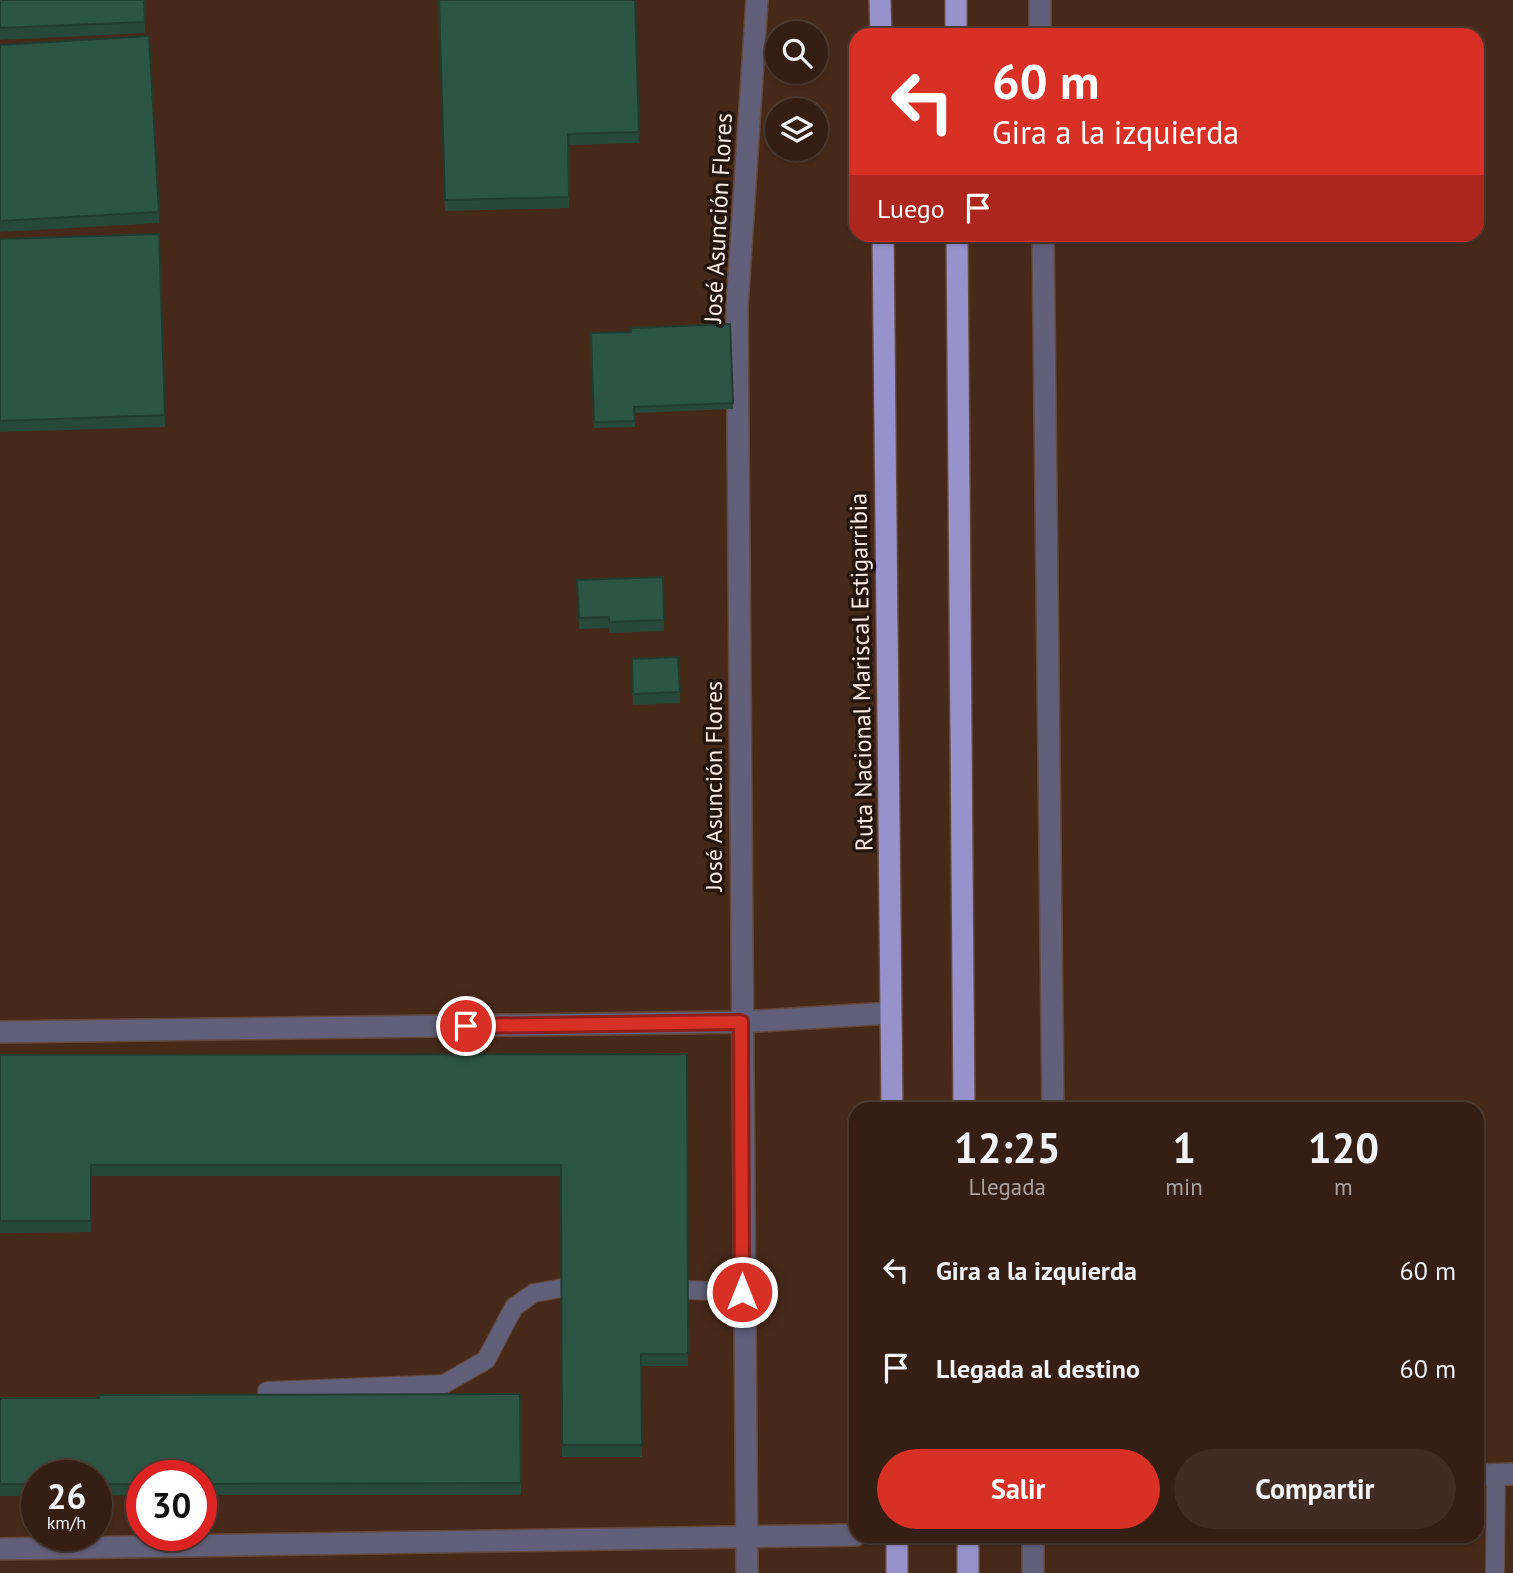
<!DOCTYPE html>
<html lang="es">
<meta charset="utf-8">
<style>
body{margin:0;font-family:"PT Sans",sans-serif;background:#402c22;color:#f1f3f6;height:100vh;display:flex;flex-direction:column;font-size:26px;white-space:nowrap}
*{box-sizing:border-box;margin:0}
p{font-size:23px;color:#aaa2a0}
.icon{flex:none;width:38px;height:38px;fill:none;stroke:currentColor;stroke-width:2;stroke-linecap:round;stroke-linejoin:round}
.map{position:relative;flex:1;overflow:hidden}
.side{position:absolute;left:849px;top:1102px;width:635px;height:441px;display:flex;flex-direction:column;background:#351f14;border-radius:21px;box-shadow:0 2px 5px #0004,0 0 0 2px #4f3d34}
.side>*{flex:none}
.guide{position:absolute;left:849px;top:28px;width:635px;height:214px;border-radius:21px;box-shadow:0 2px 5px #0004,0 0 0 2px #4f3d34;background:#d93025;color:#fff;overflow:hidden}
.buttons{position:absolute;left:765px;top:21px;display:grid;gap:14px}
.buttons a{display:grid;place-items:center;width:63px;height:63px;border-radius:50%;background:#351f14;box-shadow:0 2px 5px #0004,0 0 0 2px #4f3d34;font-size:35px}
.speed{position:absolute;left:21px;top:1460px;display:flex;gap:14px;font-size:35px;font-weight:700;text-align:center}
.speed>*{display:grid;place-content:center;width:91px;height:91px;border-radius:50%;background:#351f14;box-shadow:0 2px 5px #0004,0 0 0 2px #4f3d34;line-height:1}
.speed small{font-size:18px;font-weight:400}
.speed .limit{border:10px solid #d22;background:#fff;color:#111}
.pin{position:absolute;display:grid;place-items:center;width:60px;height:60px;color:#fff;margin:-30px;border:4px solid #fff;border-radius:50%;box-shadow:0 2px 7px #0007}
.me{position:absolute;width:77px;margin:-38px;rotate:0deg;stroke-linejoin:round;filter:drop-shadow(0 0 5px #0008)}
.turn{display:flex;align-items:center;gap:24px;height:147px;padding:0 28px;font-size:32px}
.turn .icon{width:91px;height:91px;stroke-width:2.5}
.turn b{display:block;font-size:49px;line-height:60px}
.then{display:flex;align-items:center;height:66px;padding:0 28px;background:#0003;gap:14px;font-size:26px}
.eta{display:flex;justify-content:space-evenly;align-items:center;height:119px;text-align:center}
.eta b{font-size:42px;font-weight:700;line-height:49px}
.cta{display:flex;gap:14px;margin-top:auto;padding:14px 28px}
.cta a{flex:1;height:80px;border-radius:42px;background:#d93025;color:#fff;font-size:28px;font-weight:700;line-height:80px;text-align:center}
.cta a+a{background:#402c22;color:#f1f3f6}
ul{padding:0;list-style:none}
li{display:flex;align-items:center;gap:21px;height:98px;padding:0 28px}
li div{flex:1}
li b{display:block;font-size:26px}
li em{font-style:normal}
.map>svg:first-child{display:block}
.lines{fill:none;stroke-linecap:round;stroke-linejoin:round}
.service-casing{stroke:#64483a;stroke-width:20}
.minor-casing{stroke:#64483a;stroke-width:24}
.trunk-casing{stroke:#64483a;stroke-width:24}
.service{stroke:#615f79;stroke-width:18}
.minor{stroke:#615f79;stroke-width:21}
.trunk{stroke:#9792cc;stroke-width:21}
.wall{fill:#27493c}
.building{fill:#2d5546;stroke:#203c31;stroke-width:2}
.route-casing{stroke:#8d1f18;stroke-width:18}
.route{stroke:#d93025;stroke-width:12}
.labels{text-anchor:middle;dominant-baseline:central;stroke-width:7;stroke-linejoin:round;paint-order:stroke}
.street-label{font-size:24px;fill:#fdede5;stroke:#24160f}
</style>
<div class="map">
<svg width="1513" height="1573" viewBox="0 0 1513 1573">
<rect width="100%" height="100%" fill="#47291a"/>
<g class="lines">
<g class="service-casing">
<path id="service" d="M688 1290 742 1292
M267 1391 444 1384 486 1360 514 1307 534 1293 562 1288
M1495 1573 1496 1474"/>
</g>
<g class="minor-casing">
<path id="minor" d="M1040 0V35
M1043 234 1053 1110
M0 1032 741 1022 891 1013
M1477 1475 1513 1474
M0 1549 856 1535
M747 1573 737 307 757 0
M1033 1573V1536"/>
</g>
<g class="trunk-casing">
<path id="trunk" d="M880 0 881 35
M956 0V35
M883 234 892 1110
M957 234 964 1110
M897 1536V1573
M968 1536V1573"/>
</g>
<use href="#service" class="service"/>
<use href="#minor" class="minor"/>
<use href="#trunk" class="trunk"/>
</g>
<path class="wall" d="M0 0H144L145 33 0 40Z
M439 0H635L639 143 568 145 569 208 445 211Z
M0 45 159 212V223L0 232Z
M0 239 165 415V427L0 432Z
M730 324 733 409 635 413V427L594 428 591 333 631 332Z
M663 577 664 631 609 633V628L579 629 577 580Z
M632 659 680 692V703L633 705Z
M687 1054 688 1366H641L642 1457H562L561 1176H91V1232L0 1233V1055Z
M520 1394 521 1495H201V1475H142V1495L96 1496V1475H37V1496H0V1398Z"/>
<path class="building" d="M0 0H144L145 22 0 28Z
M439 0H635L639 132 568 134 569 197 445 200Z
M149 36 159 212 0 221V45Z
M159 234 165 415 0 421V239Z
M730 324 733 403 634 407 635 421 594 422 591 333 631 332V328Z
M663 577 664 620 609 622V617L579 618 577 580Z
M678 657 680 692 633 694 632 659Z
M687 1054 688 1354H641L642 1445H562L561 1165H91V1221H0V1055Z
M520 1394 521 1483 201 1484V1475H142V1484H96V1475H37V1484H0V1398H99L100 1395Z"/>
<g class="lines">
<g class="route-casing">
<path id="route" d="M466 1026 741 1022 742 1292"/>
</g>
<use href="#route" class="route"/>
</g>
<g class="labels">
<g class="street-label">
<text transform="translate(718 218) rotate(-87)">José Asunción Flores</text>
<text transform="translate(861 672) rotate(-91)">Ruta Nacional Mariscal Estigarribia</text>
<text transform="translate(713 786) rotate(-90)">José Asunción Flores</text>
</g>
</g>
</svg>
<div class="buttons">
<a><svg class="icon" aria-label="search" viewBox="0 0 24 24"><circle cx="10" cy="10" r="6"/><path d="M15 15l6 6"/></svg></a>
<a><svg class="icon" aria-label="layers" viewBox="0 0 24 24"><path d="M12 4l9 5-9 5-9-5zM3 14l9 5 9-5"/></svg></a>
</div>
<div class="speed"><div>26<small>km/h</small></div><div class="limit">30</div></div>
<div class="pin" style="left:466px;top:1026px;background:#d93025"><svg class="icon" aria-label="arrive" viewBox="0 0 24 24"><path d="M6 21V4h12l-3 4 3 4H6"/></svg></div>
<svg class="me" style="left:742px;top:1292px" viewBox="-20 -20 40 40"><circle r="17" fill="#d93025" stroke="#fff" stroke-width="3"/><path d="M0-11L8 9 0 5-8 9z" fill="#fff"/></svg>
<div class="guide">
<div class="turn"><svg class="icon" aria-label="left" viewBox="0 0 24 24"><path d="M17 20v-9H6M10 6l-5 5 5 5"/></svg><div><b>60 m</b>Gira a la izquierda</div></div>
<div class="then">Luego<svg class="icon" aria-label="arrive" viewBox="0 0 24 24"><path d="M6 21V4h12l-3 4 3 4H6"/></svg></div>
</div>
<section class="side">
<div class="eta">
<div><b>12:25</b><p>Llegada</p></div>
<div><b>1</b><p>min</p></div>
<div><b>120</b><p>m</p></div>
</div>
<ul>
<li><svg class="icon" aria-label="left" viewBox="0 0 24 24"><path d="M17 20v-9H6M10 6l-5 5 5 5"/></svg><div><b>Gira a la izquierda</b></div><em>60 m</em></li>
<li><svg class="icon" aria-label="arrive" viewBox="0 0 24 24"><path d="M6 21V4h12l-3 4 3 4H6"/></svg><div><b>Llegada al destino</b></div><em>60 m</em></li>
</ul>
<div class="cta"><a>Salir</a><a>Compartir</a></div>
</section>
</div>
